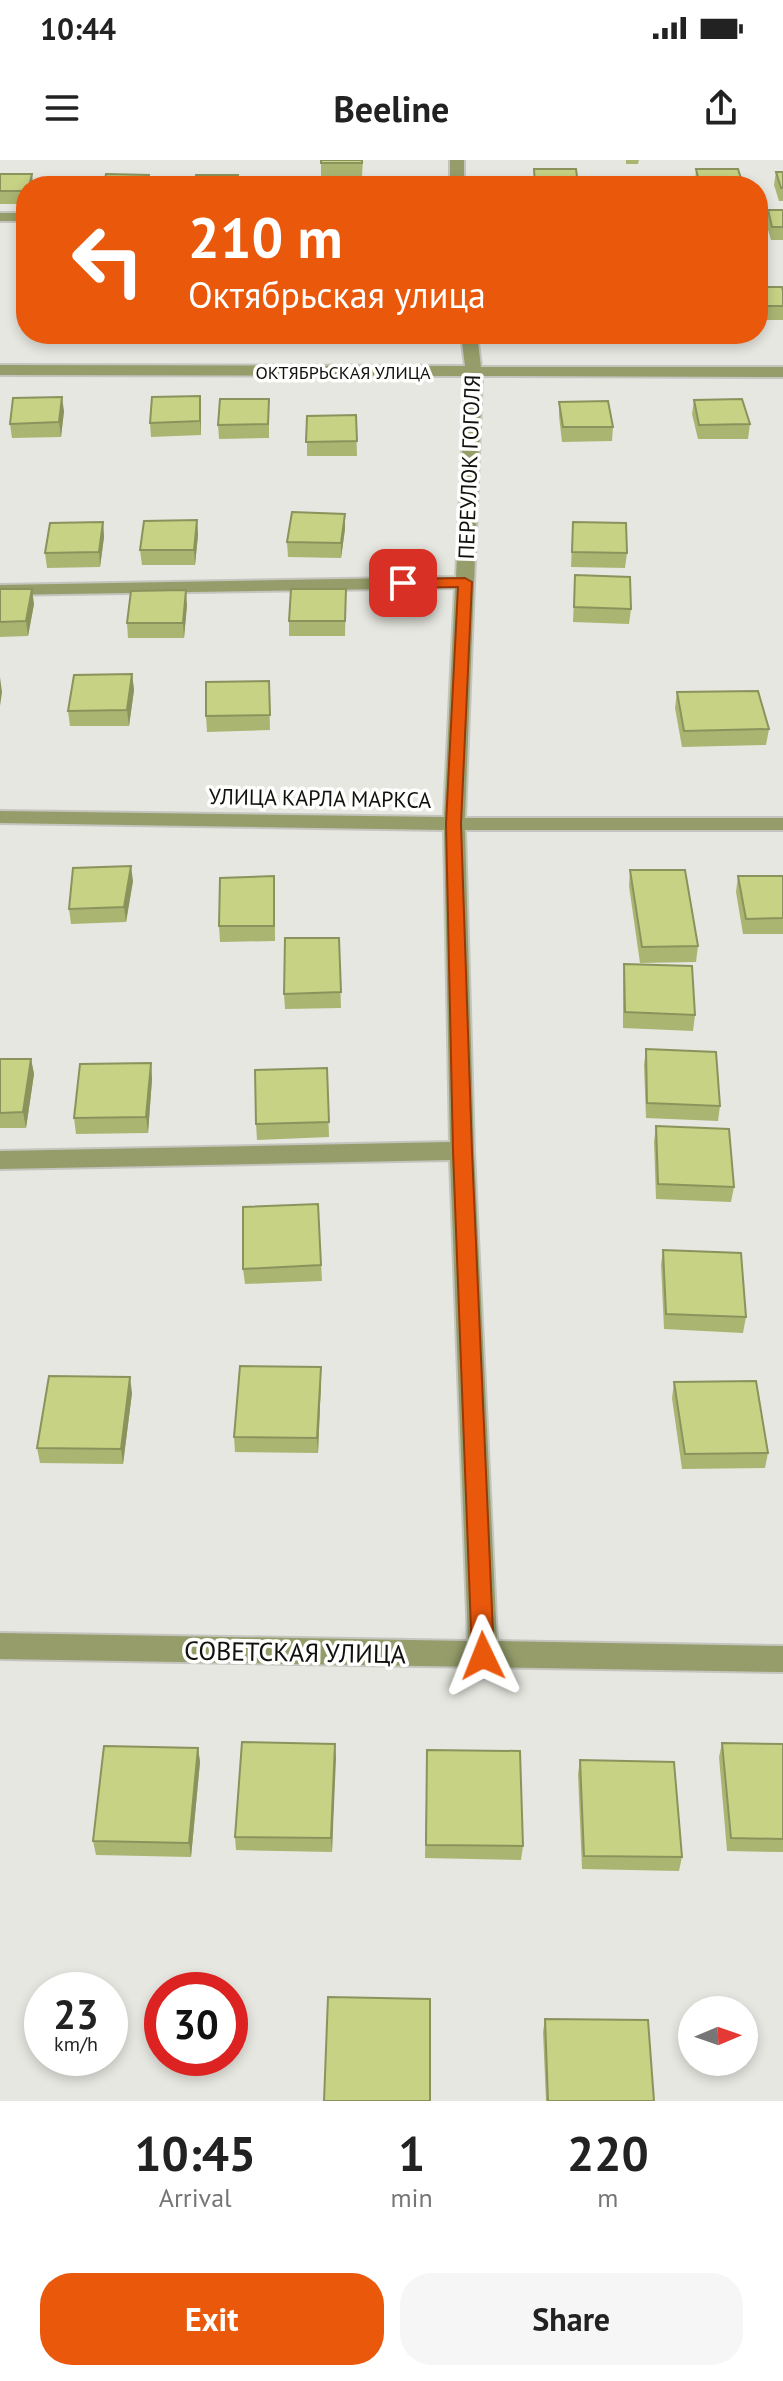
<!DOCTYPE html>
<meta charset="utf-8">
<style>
body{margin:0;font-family:"PT Sans",sans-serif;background:#f6f6f6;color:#222;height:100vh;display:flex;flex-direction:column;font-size:30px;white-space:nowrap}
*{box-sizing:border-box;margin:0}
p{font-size:26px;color:#767676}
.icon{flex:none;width:44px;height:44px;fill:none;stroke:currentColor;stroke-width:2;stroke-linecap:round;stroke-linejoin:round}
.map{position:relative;height:1941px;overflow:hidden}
.side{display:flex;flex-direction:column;background:#fff;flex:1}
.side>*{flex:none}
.hud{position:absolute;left:16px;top:16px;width:752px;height:168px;border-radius:32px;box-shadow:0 4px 12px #0003;background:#ea580c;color:#fff;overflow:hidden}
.needle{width:52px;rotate:88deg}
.controls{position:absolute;left:678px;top:1836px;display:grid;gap:16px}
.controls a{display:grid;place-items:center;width:80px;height:80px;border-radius:50%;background:#fff;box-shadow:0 4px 12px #0003;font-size:40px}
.speed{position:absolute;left:24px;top:1812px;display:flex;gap:16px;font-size:40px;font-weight:700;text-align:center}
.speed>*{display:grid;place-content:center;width:104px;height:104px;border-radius:50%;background:#fff;box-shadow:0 4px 12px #0003;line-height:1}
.speed small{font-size:20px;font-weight:400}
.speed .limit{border:12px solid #d22;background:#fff;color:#111}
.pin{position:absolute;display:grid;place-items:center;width:68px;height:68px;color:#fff;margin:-34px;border-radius:16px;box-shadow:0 4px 12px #0006}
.me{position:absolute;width:88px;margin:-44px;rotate:358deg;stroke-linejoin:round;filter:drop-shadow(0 0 6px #0008)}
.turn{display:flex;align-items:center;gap:28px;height:168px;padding:0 40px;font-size:36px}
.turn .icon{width:104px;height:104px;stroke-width:2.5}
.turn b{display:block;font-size:56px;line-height:68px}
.eta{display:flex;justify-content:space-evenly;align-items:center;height:136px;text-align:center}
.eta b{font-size:48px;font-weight:700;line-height:56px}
.cta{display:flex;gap:16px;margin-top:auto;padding:16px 40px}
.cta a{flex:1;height:92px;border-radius:32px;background:#ea580c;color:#fff;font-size:32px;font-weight:700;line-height:92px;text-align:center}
.cta a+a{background:#f6f6f6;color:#222}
.status{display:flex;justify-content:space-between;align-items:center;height:56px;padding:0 40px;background:#fff;direction:ltr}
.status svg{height:22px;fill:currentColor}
header{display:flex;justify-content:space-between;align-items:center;height:104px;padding:0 40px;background:#fff;font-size:36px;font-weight:700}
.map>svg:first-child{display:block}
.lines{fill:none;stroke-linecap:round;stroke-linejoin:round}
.street-casing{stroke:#c4c5bf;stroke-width:4}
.street{fill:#969d6a;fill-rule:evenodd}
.wall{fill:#abb572}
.shaded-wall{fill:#8b935d}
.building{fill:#c7d285;stroke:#8b935d;stroke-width:2}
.route{fill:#ea580c;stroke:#983908;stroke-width:2}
.labels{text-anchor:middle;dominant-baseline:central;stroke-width:7;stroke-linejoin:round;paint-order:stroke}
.far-street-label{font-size:18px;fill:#111210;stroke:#fffffe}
.street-label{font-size:22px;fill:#111210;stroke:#fffffe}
.near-street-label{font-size:26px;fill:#111210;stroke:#fffffe}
</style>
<div class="status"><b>10:44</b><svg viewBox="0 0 49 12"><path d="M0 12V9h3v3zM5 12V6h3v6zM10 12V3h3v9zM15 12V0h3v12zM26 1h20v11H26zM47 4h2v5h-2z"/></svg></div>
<header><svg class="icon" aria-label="menu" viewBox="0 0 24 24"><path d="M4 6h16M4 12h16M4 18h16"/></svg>Beeline<svg class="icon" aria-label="share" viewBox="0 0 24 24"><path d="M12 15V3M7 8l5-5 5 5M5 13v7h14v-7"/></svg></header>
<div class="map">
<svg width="783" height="1941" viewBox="0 0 783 1941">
<rect width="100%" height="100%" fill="#e6e7e0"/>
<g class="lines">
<g class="street-casing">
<path id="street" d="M450 0H464V26H450Z
M0 53H26V61H0Z
M758 53H783V61H758Z
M461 174H477L481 207H783V217L482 216 465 658H783V670H465L474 991 497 1481 783 1486V1512L0 1499V1473L468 1481 450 1000 0 1009V991L450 982 444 670 0 663V651L444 657 455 428 0 435V425L456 417 466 216 0 215V205L465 206Z"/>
</g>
<use href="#street" class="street"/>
</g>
<path class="wall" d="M321 0H363L362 16H321Z
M626 0H639L638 4H626Z
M696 9 743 26H696L695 22Z
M776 12H783V41H779L774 25Z
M0 14H32L33 26H26V44H0Z
M768 50H783V80H771L766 63Z
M758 127 783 131V160H758Z
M269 239V278L219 279 218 265Z
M694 240 750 264 748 279H698L692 254Z
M559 242 613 267 612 281 562 282 559 256Z
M201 250V275L151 277 150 263Z
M64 251 61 277 12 278 10 264Z
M356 255 357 296H307V256Z
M197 360 198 375 195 405H142L140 390Z
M103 362 104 377 100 407 47 408 45 393Z
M573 362 627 393 625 408 571 407Z
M345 369 341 398 288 397 287 382Z
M575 415 631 449 629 464 573 462Z
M0 429 34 444 28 476 0 477Z
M346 429 345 476H289V461Z
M187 445 184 478H128L127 463Z
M132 514 134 530 129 566H70L68 551Z
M269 521 270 570 207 572 206 556Z
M677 532 769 569 766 585 682 587 675 548Z
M630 710 698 786 696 802 640 803 629 726Z
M738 716H783V774H743L736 732Z
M133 721 126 762 71 764 69 749Z
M275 732V781L220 782 219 766Z
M339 778 341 848 285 849 284 834Z
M624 804 695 855 693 871 623 868V820Z
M646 889 720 946 718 961 646 958 644 905Z
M0 899H31L34 914 26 968H0Z
M151 903 152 919 148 973 76 974 74 958Z
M327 908 329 977 257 980 256 964Z
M656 966 734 1027 731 1042 656 1039 654 982Z
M318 1044 322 1121 245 1124 243 1109Z
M663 1090 746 1157 743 1173 664 1169 661 1105Z
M321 1207V1222L318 1293 235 1292 234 1277Z
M674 1222 768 1293 765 1308 682 1309 672 1238Z
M132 1233 123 1304 40 1303 37 1288Z
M722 1583 783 1584V1692L727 1691 719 1597Z
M335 1584 332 1692 236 1690 235 1677Z
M198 1588 200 1602 191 1697 96 1695 93 1681Z
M427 1590 523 1686 521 1700 425 1698Z
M580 1600 682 1697 679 1711 582 1709 578 1614Z
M545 1859 654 1941H546L543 1872Z"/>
<path class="shaded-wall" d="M32 14 33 26H29Z
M200 236 201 250V275L200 261Z
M62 237 64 251 61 277 59 262Z
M345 354V369L341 398V383Z
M197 360 198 375 195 405 194 390Z
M103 362 104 377 100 407 99 392Z
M32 429 34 444 28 476 26 461Z
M186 430 187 445 184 478 183 463Z
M132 514 134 530 129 566 127 550Z
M0 517 2 532 0 546Z
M131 706 133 721 126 762 124 747Z
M31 899 34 914 26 968 23 952Z
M151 903 152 919 148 973 146 957Z
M321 1207V1222L318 1293 317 1278Z
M130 1217 132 1233 123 1304 121 1289Z
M335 1584 336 1598 332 1692 331 1678Z
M198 1588 200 1602 191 1697 189 1683Z"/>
<path class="building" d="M321 0H362V3H321Z
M534 9H576L578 25H535Z
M696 9H738L743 25H700Z
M776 12H783V28H781Z
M0 14H32L29 26H26V31H0Z
M106 14 149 15 146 26H104Z
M196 15H238L236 26H194Z
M768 50H783V67H772Z
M758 127H782L783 131V146H758Z
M200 236V261L150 263 152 237Z
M62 237 59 262 10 264 13 238Z
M220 239H269L268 264 218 265Z
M742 239 750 264 699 265 694 240Z
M608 241 613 267H563L559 242Z
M356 255 357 281 306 282 307 256Z
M292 352 345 354 341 383 287 382Z
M197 360 194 390H140L144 361Z
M103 362 99 392 45 393 50 363Z
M573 362 626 363 627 393 572 392Z
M575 415 630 417 631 449 574 447Z
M0 429H32L26 461 0 462Z
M291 429H346L345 461H289Z
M186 430 183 463H127L131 431Z
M132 514 127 550 68 551 74 515Z
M269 521 270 555 206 556V522Z
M758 531 769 569 684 571 677 532Z
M131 706 124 747 69 749 73 708Z
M630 710H685L698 786 642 787Z
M274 716V766H219L220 718Z
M738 716H783V758L746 759Z
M285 778H339L341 832 284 834Z
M624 804 692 806 695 855 625 852Z
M646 889 716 892 720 946 647 943Z
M0 899H31L23 952 0 953Z
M151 903 146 957 74 958 80 904Z
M327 908 329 962 256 964 255 910Z
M656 966 729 969 734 1027 658 1024Z
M318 1044 321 1105 243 1109V1047Z
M663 1090 741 1093 746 1157 666 1154Z
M240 1206 321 1207 317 1278 234 1277Z
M49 1216 130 1217 121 1289 37 1288Z
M756 1221 768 1293 685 1294 674 1222Z
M242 1582 335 1584 331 1678 235 1677Z
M722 1583 783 1584V1679L731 1678Z
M104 1586 198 1588 189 1683 93 1681Z
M427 1590 520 1591 523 1686 426 1685Z
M580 1600 674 1602 682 1697 584 1696Z
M328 1837 430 1839V1941H324Z
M545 1859 648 1860 654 1941H548Z"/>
<path class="route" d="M465 418 472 422 461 664 472 991 494 1496 491 1503 483 1506 475 1503 472 1496 453 991 446 664 458 427 403 428 396 423 403 419Z"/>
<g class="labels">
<g class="far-street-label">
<text x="343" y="212">ОКТЯБРЬСКАЯ УЛИЦА</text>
</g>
<g class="street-label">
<text transform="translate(469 307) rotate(-88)">ПЕРЕУЛОК ГОГОЛЯ</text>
<text transform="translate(320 638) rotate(1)">УЛИЦА КАРЛА МАРКСА</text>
</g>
<g class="near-street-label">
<text transform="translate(295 1492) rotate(1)">СОВЕТСКАЯ УЛИЦА</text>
</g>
</g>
</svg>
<div class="controls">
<a><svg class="needle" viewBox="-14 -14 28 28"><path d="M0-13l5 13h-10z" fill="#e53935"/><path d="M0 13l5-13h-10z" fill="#767676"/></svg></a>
</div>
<div class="speed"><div>23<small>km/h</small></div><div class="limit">30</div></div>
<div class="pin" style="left:403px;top:423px;background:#d93025"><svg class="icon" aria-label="arrive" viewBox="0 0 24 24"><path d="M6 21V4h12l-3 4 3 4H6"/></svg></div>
<svg class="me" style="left:483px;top:1496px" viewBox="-20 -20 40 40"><path d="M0-17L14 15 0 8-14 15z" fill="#ea580c" stroke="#fff" stroke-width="4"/></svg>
<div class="hud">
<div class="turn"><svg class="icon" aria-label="left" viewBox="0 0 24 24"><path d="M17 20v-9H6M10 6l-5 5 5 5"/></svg><div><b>210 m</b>Октябрьская улица</div></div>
</div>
</div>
<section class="side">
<div class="eta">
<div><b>10:45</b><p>Arrival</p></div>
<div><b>1</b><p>min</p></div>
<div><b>220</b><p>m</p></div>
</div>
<div class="cta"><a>Exit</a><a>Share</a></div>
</section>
